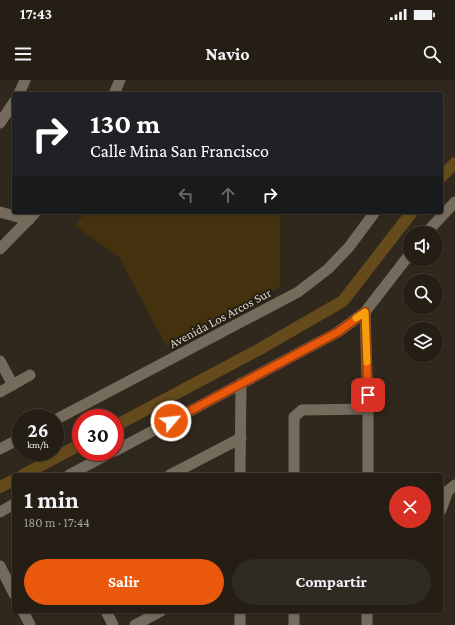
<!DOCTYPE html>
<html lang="es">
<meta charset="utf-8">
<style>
body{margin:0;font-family:"Crimson Pro",serif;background:#302b22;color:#f1f3f6;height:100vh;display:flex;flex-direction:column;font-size:15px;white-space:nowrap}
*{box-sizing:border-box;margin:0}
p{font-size:13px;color:#a3a2a0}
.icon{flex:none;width:22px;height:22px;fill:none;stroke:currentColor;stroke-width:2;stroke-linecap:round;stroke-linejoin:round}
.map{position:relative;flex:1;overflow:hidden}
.panel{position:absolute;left:12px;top:393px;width:431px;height:140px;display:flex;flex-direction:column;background:#241e15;border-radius:4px;box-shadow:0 1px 3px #0004,0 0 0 1px #413c34}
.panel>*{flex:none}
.hud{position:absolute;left:12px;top:12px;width:431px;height:122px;border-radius:4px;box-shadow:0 1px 3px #0004,0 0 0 1px #413c34;background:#202124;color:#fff;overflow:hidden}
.tools{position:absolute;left:403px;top:146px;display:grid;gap:8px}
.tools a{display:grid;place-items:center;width:40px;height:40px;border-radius:50%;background:#241e15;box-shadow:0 1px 3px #0004,0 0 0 1px #413c34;font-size:20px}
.speed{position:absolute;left:12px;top:329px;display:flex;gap:8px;font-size:20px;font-weight:700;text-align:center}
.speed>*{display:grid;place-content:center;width:52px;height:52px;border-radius:50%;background:#241e15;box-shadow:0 1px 3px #0004,0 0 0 1px #413c34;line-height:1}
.speed small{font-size:10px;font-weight:400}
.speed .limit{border:6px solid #d22;background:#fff;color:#111}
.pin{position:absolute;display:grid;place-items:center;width:34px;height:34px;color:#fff;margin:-17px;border-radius:8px;box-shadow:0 2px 6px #0006}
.me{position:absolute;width:44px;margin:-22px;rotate:62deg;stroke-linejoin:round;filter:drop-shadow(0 0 3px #0008)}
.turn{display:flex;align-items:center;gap:14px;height:84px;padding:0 12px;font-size:18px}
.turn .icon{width:52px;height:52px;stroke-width:2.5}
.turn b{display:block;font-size:28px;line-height:34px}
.lanes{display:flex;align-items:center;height:38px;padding:0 12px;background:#0003;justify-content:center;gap:20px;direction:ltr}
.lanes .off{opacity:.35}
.round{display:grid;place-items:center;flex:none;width:42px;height:42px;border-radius:21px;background:#302b22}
.headline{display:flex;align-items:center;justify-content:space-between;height:68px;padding:0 12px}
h1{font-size:24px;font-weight:700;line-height:30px}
.action{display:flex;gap:8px;margin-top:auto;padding:8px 12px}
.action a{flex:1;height:46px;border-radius:24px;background:#ea580c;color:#fff;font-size:16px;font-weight:700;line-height:46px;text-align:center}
.action a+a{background:#302b22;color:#f1f3f6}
.status{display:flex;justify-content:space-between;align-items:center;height:28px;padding:0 20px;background:#241e15;direction:ltr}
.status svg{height:11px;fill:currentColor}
header{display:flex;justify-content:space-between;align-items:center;height:52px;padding:0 12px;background:#241e15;font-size:18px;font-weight:700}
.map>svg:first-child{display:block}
.green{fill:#44310e}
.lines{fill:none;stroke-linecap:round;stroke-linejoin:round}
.canal{stroke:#654b1c;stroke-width:12}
.minor{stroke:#746b5d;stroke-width:11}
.route-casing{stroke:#983908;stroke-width:10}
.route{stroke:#ea580c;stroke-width:7}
.slow{stroke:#f59e0b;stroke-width:7}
.labels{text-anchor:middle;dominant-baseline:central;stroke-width:4;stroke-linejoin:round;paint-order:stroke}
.street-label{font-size:13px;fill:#dad5cd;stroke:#261e12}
</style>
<div class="status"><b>17:43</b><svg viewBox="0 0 49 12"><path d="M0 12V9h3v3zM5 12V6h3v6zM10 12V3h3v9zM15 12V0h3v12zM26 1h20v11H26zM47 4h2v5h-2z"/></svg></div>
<header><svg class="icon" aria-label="menu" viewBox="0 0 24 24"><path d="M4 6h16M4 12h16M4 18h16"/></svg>Navio<svg class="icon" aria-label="search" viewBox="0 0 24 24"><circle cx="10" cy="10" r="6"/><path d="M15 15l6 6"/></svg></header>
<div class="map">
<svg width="455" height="545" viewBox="0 0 455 545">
<rect width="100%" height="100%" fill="#30281c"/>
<path class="green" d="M85 132H280V207L166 266 119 177 75 146Z"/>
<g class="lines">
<path class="canal" d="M441 97 455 83
M115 346 258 270 343 221 412 132
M23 395 81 364
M0 407 14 400"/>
<path class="minor" d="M19 14 25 0
M114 14 120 0
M0 43 14 22
M0 132 29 140
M426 153 455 122
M0 169 36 132
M365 232 368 329V395
M0 281 13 305
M0 312 30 295
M55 340 298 212 328 189 349 167 375 132
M0 369 21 358
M115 371 338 252 365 232 410 174
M69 395 112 372
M170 395 241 358
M240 395 241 303
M294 395V337L302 330 368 329
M441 430 448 411 455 405
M0 432 14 424
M0 486 14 514
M23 531 30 545
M106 531 113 545
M294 531V545
M135 545 161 531
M240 545V531
M367 545V531"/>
</g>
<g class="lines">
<g class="route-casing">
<path id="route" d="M171 341 338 252 365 232 368 315"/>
</g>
<use href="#route" class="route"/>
<path class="slow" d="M356 238 365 232 367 282"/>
</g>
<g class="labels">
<g class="street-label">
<text transform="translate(220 238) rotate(-28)">Avenida Los Arcos Sur</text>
</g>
</g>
</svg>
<div class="tools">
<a><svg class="icon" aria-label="sound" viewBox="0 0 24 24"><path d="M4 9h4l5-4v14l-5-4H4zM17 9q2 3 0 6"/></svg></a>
<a><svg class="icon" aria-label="search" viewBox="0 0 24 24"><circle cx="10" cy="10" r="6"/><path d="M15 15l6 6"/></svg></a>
<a><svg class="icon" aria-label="layers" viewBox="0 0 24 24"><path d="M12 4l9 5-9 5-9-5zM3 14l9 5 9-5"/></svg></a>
</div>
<div class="speed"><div>26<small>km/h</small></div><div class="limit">30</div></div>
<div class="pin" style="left:368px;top:315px;background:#d93025"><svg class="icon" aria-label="arrive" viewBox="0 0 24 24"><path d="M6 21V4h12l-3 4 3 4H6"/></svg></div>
<svg class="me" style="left:171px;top:341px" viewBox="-20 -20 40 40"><circle r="17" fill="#ea580c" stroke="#fff" stroke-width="3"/><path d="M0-11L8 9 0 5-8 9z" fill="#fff"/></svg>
<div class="hud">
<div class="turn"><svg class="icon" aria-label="right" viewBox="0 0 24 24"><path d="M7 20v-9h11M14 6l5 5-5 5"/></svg><div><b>130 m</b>Calle Mina San Francisco</div></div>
<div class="lanes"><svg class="icon off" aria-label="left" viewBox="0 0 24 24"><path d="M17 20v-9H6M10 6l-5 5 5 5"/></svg><svg class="icon off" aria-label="ahead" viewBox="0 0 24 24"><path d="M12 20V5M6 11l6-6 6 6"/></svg><svg class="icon" aria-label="right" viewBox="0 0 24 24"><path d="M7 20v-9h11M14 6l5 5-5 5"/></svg></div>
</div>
<section class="panel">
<div class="headline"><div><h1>1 min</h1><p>180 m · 17:44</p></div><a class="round" style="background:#d93025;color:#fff"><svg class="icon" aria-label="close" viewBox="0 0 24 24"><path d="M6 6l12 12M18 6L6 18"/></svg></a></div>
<div class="action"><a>Salir</a><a>Compartir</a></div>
</section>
</div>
